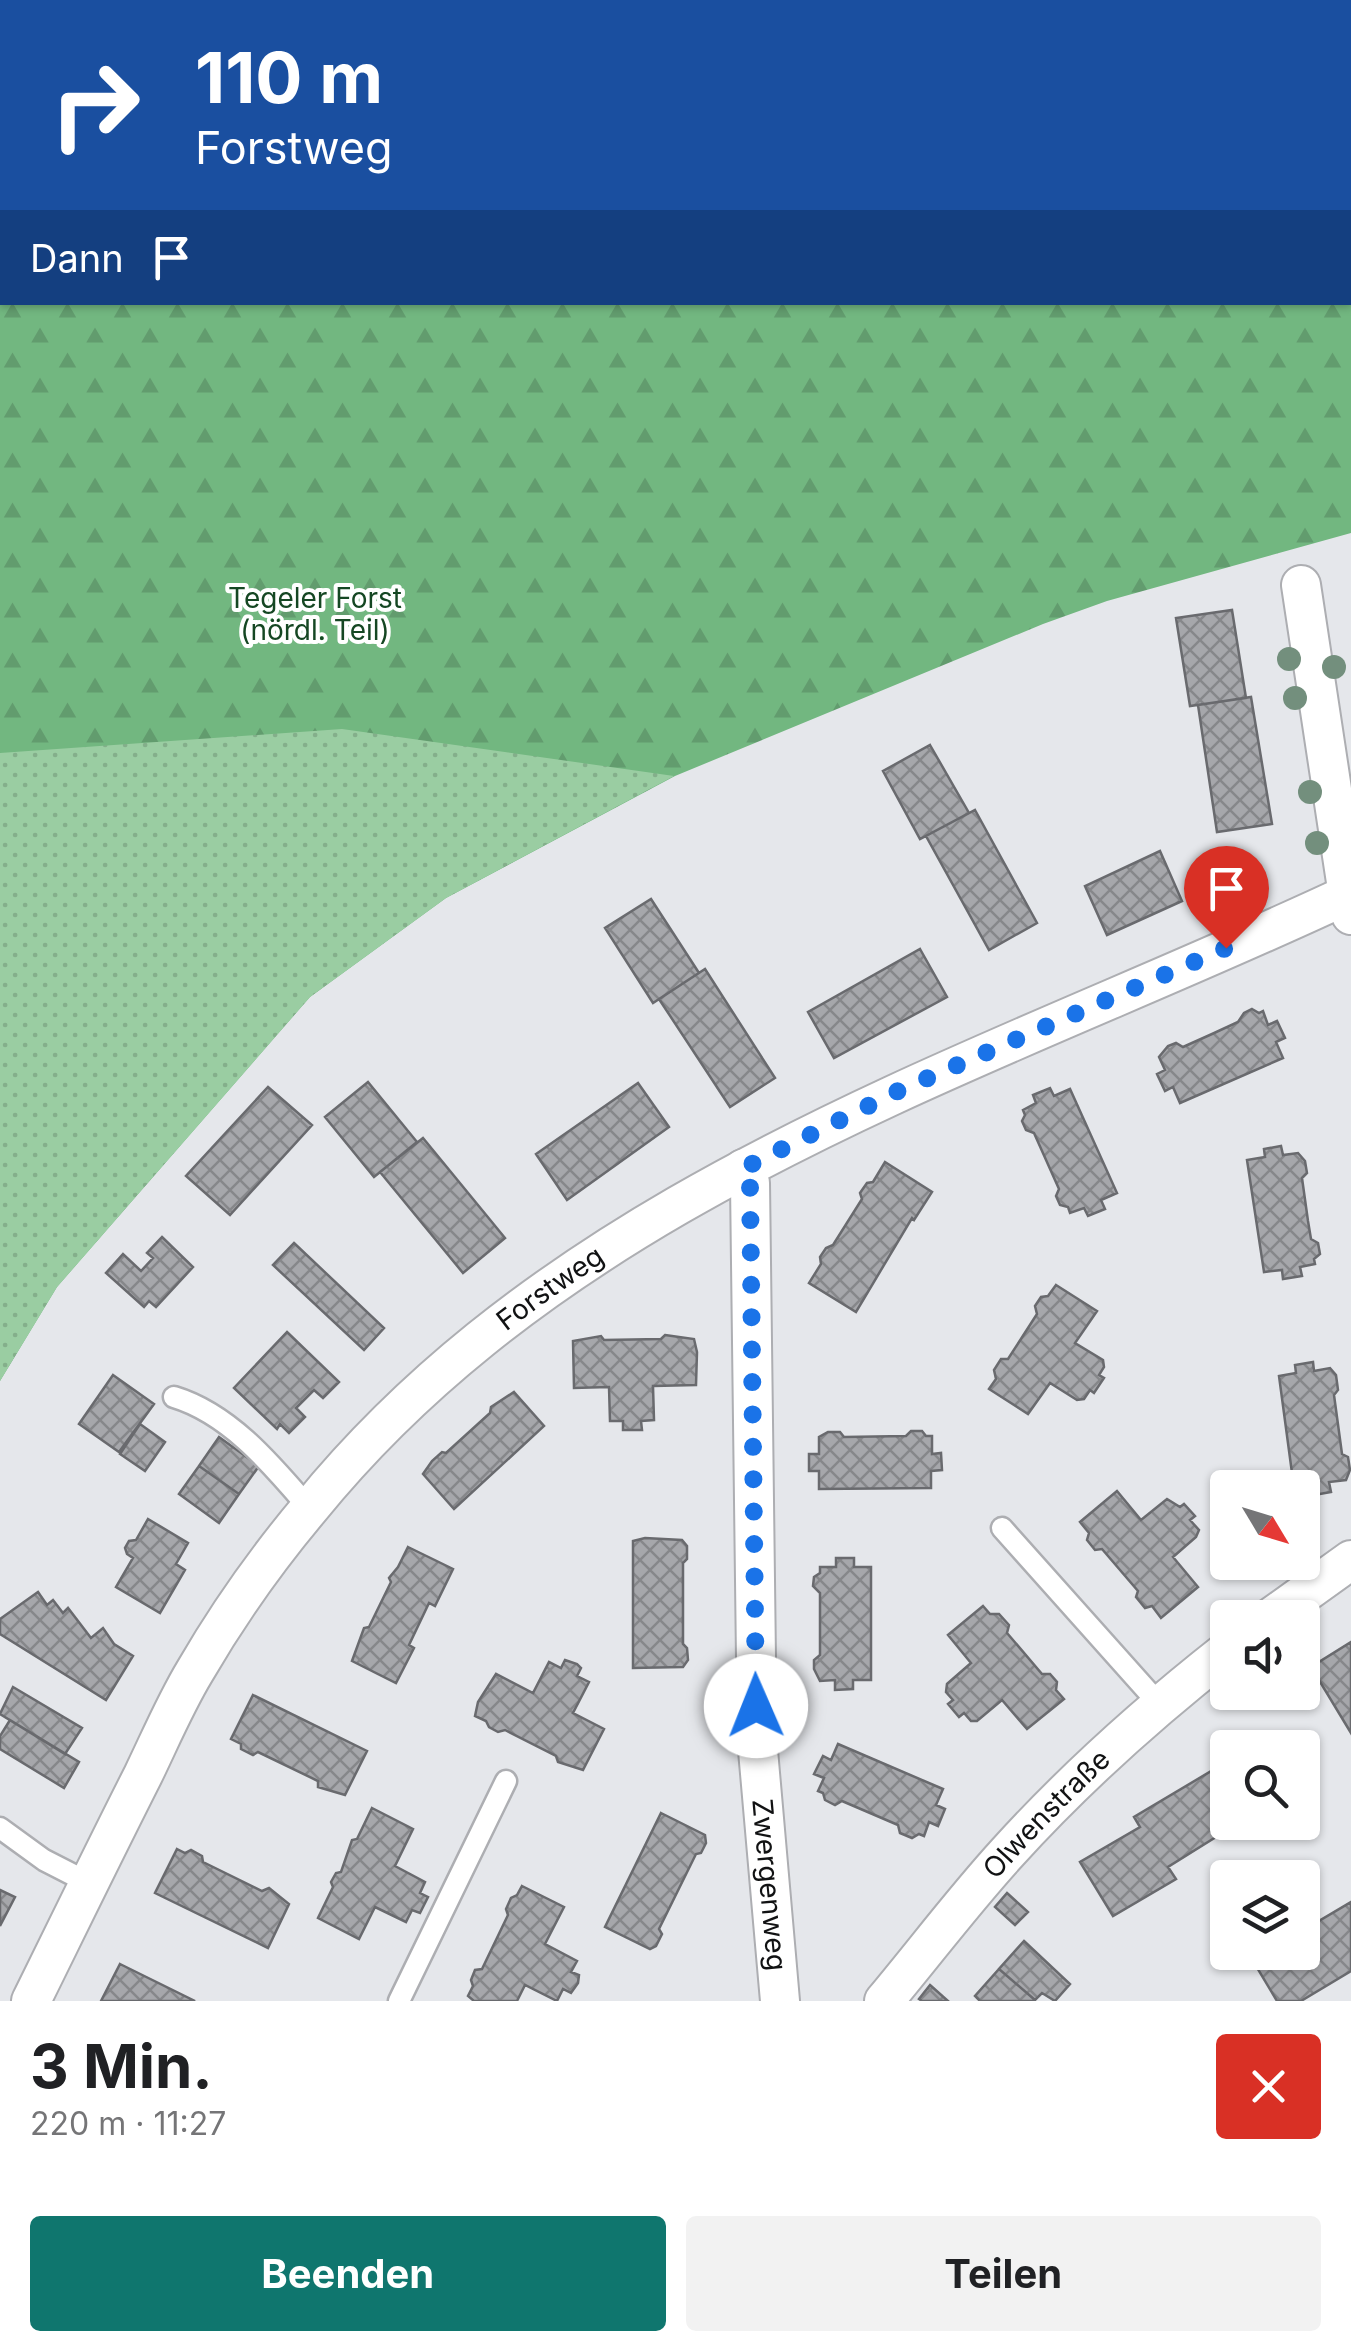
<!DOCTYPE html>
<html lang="de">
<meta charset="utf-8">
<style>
body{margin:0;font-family:Inter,sans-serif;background:#f2f2f2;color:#202124;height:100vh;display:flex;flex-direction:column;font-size:38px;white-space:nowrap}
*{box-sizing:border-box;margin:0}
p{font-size:32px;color:#757577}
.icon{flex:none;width:55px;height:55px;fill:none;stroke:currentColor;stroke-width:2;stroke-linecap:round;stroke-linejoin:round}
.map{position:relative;height:2001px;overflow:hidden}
.side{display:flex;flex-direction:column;background:#fff;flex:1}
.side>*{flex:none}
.hud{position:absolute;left:0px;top:0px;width:1352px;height:305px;box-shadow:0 2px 8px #0004;background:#1a4fa0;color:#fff;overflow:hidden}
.needle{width:65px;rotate:128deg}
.tools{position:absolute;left:1210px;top:1470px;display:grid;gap:20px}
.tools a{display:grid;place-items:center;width:110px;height:110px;border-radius:10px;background:#fff;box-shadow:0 2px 8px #0004;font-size:50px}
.pin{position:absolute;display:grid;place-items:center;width:85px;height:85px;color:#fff;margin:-102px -42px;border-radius:50% 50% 50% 0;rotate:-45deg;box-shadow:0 0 10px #0007}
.pin .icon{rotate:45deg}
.me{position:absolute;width:110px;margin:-55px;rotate:359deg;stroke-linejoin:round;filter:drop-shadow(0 0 8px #0008)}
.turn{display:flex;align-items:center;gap:35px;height:210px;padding:0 30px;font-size:45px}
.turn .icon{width:130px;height:130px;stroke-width:2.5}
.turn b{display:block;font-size:70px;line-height:85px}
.then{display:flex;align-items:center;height:95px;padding:0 30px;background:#0003;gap:20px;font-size:38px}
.round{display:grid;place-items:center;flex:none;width:105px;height:105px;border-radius:10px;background:#f2f2f2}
.overview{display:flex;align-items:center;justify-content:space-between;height:170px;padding:0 30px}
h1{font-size:60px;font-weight:700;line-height:75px}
.action{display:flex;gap:20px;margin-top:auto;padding:20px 30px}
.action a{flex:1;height:115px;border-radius:10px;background:#0f766e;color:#fff;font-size:40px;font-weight:700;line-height:115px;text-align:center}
.action a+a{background:#f2f2f2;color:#202124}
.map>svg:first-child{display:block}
.forest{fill:url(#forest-firs);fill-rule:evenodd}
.park{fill:url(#park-dots)}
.building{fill:url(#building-cross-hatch);stroke:#696a6e;stroke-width:2.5}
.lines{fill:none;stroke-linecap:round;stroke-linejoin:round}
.lane-casing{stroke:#adaeb2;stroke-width:25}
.street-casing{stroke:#adaeb2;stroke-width:42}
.lane{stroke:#fff;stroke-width:20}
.street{stroke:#fff;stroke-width:38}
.tree{fill:#738f7d}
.route{stroke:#1a73e8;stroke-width:18;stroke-dasharray:0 32.4}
.labels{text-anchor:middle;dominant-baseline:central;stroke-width:8;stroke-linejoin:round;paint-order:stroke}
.park-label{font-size:28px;fill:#154723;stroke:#fff}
.street-label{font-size:28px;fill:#111213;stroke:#fff}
</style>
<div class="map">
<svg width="1351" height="2001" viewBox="0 0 1351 2001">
<defs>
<pattern id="forest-firs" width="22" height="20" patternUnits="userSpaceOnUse" patternTransform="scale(2.5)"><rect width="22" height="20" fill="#72b780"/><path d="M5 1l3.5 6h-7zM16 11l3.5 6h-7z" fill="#629c6e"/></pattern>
<pattern id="park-dots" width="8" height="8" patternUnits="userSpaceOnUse" patternTransform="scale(2.5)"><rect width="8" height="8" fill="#9acda2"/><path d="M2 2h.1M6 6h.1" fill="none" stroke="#84af8b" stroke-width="1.8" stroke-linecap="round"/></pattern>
<pattern id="building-cross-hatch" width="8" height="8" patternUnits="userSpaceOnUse" patternTransform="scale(2.5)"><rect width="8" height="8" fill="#a6a7ab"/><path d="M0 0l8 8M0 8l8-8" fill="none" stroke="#86878a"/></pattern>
</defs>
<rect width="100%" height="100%" fill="#e5e7eb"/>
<path class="forest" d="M0 0H1351V533L1107 601 1043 624 675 776 446 898 310 997 57 1287 0 1381ZM2 2H1350V302H2Z"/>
<path class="park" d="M342 729 674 776 446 898 310 997 57 1287 0 1381V753Z"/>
<path class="building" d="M1232 610 1246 698 1190 706 1176 618Z
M1251 697 1272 824 1217 832 1198 705Z
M930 745 969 813 920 839 883 771Z
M975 810 1037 923 989 950 926 836Z
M1160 851 1182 901 1107 935 1085 886Z
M651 899 699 973 653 1003 605 928Z
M920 949 947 997 834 1058 808 1012Z
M705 969 775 1078 730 1107 659 999Z
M1252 1009 1259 1013 1263 1011 1268 1025 1277 1021 1285 1038 1276 1042 1283 1058 1180 1103 1173 1087 1165 1091 1157 1074 1165 1070 1159 1057 1168 1046 1176 1043 1183 1047 1212 1034 1238 1022 1244 1013Z
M368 1082 417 1142 374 1177 325 1117Z
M638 1083 669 1127 567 1200 536 1154Z
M268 1087 312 1125 230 1215 186 1176Z
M1050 1088 1054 1096 1070 1089 1117 1193 1101 1200 1105 1209 1088 1216 1084 1208 1070 1213 1068 1207 1060 1205 1056 1196 1059 1189 1034 1133 1026 1130 1022 1121 1025 1115 1023 1110 1036 1103 1033 1095Z
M423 1138 505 1238 463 1273 380 1172Z
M1281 1146 1283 1155 1298 1153 1305 1161 1307 1173 1302 1178 1308 1221 1311 1239 1318 1243 1320 1254 1314 1259 1315 1264 1300 1267 1302 1276 1283 1279 1282 1270 1264 1272 1247 1160 1265 1157 1264 1149Z
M885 1162 932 1192 914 1220 912 1218 856 1312 809 1283 821 1264 820 1257 826 1248 833 1245 862 1199 860 1193 867 1183 873 1182Z
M162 1237 193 1267 156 1307 149 1301 144 1307 106 1273 123 1254 141 1271 153 1258 147 1253Z
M294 1243 384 1328 364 1350 273 1265Z
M1056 1285 1097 1311 1075 1343 1103 1360 1104 1367 1099 1375 1104 1378 1094 1393 1090 1390 1084 1399 1077 1400 1050 1383 1028 1414 989 1389 996 1379 994 1370 1001 1359H1008L1037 1314 1035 1306 1041 1297 1048 1296Z
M287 1332 339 1382 323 1398 314 1390 296 1408 305 1417 289 1433 280 1424 277 1429 234 1388Z
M665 1335 694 1339 697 1352 696 1385 653 1386 654 1420 641 1421 642 1430H623V1421H610L609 1387 574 1388 573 1341 601 1336 604 1340 661 1339Z
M1313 1362 1314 1371 1330 1368 1336 1375 1338 1390 1334 1395 1342 1454 1348 1457 1350 1470 1346 1480 1329 1482 1331 1492 1314 1495 1313 1485 1294 1488 1279 1376 1296 1373 1295 1365Z
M113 1375 154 1404 119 1452 79 1424Z
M514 1392 544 1426 454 1509 423 1474 432 1461 442 1452 446 1453 490 1413 491 1407Z
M140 1424 165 1442 145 1471 120 1454Z
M911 1431H922L926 1436H932V1454L941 1453 942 1470 931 1471V1488L819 1489V1471H809V1454H819V1437L828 1432H840L844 1437 906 1436Z
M219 1437 259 1466 239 1494 199 1466Z
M199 1466 239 1494 219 1523 179 1494Z
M1117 1491 1141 1520 1167 1499 1180 1507 1184 1504 1195 1516 1190 1520 1199 1530 1196 1537 1173 1557 1198 1587 1161 1618 1152 1606 1145 1608 1136 1597 1138 1591 1102 1549 1095 1550 1087 1540 1089 1533 1080 1522Z
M148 1519 188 1543 176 1564 185 1570 160 1613 116 1587 133 1558 127 1554 125 1548 129 1541 136 1540Z
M645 1538 682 1540 687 1546V1559L683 1563V1644L687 1648 688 1660 683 1667 633 1668V1541Z
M408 1547 453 1569 435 1606 429 1603 409 1645 414 1648 396 1683 352 1661 364 1628 369 1627 391 1582 389 1578 398 1567Z
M836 1558H854V1567H871V1680H853V1689L835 1690V1680L820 1681 814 1669V1660L820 1655V1593L813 1586 814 1577 820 1573V1567H836Z
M38 1592 47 1605 53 1600 63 1613 68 1608 91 1638 103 1628 114 1644 133 1656 106 1700 0 1634V1619Z
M983 1606 990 1614H999L1009 1625 1007 1633 1042 1674H1050L1057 1682 1056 1690 1064 1699 1027 1729 1002 1700 977 1721H971L964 1713 959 1717 948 1704 953 1700 946 1692 947 1684 971 1663 948 1635Z
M1351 1642V1733L1311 1667Z
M565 1660 577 1664 581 1668 577 1676 589 1682 573 1713 604 1729 583 1770 558 1762 556 1756 505 1730 498 1732 489 1727 486 1721 475 1716 478 1702 496 1674 533 1693 549 1662 561 1668Z
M13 1687 82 1728 65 1754 0 1714Z
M253 1695 367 1751 345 1795 318 1787V1781L258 1752 253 1755 241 1749V1744L231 1739Z
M10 1720 79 1762 64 1788 0 1749V1736Z
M838 1744 943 1789 936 1805 945 1809 938 1826 929 1822 924 1836 919 1834 912 1838 900 1833 898 1825 842 1801 835 1805 825 1800 823 1793 818 1791 824 1778 814 1774 823 1756 831 1760Z
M1228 1761V1822H1240L1168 1867 1176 1879 1113 1916 1080 1862 1140 1827 1134 1817Z
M372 1808 413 1829 395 1866 425 1882 420 1893 428 1897 420 1913 412 1910 406 1922 375 1907 359 1939 318 1918 333 1887 331 1882 336 1873 341 1872 352 1840 357 1839Z
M661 1813 705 1835 706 1843 701 1853 696 1854 659 1929 662 1934 656 1946 650 1949 605 1927Z
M177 1849 185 1853 191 1850 202 1856 203 1862 262 1891 269 1888 289 1904 268 1948 155 1893Z
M522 1886 564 1907 545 1944 577 1961 571 1972 579 1975 578 1983 571 1993 563 1989 557 2001 525 1985 517 2001H474L468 1996 473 1986 471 1980 475 1970 482 1969 508 1915 506 1909 511 1898 517 1895Z
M0 1890 15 1897 0 1926Z
M1007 1893 1028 1912 1015 1925 995 1907Z
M1351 1902V1971L1301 2001H1277L1253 1961 1267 1952H1302V1931Z
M1024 1941 1070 1984 1055 2001 1042 1993 1035 2000 999 1969Z
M120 1964 195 2001H101Z
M999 1969 1035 2000 1034 2001H980L975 1996Z
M930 1985 948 2001H922L919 1999Z"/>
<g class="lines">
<g class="lane-casing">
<path id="lane" d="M174 1397C230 1414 272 1465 309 1508
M1002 1528 1160 1705
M0 1828 44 1860 89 1883
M399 2001 506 1781"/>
</g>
<g class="street-casing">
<g id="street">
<path d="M1301 585 1351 915"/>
<path id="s1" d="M743 1169 750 1183 757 1739 780 2001"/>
<path d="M1270 1618 1351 1560"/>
<path id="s2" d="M31 2001C68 1926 105 1850 143 1775 160 1740 175 1704 195 1671 228 1614 267 1559 309 1509 572 1185 988 1064 1351 893"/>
<path id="s3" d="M884 2001C925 1952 964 1900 1007 1853 1074 1779 1149 1712 1228 1650"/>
</g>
</g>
<use href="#lane" class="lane"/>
<use href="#street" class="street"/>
</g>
<g class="tree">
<circle cx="1289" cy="659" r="12"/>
<circle cx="1334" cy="667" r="12"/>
<circle cx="1295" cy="698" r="12"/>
<circle cx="1310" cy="792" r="12"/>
<circle cx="1317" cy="843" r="12"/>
</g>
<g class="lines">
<path class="route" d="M756 1706 750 1184 742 1169 898 1091 1226 948"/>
</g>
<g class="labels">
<g class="park-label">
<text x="315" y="598">Tegeler Forst<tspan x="315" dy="32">(nördl. Teil)</tspan></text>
</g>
<g class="street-label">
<text stroke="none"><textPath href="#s2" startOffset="895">Forstweg</textPath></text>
<text stroke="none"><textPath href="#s3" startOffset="248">Olwenstraße</textPath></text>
<text stroke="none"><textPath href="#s1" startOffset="718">Zwergenweg</textPath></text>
</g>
</g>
</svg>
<div class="tools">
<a><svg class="needle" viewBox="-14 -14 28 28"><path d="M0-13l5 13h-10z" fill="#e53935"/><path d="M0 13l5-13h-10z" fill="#757577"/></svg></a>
<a><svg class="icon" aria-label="sound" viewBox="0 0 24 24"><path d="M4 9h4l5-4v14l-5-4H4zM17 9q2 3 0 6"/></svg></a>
<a><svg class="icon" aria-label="search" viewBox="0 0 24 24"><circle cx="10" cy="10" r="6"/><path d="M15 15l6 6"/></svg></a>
<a><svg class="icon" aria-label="layers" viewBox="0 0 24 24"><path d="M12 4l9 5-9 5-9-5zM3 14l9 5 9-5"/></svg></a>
</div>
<div class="pin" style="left:1226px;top:948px;background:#d93025"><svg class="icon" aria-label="arrive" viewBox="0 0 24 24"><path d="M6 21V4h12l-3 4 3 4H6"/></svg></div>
<svg class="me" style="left:756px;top:1706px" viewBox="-20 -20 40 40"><circle r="19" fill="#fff"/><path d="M0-13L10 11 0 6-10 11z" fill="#1a73e8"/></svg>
<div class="hud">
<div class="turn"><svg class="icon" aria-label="right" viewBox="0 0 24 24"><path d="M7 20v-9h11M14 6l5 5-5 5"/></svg><div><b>110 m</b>Forstweg</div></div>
<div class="then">Dann<svg class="icon" aria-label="arrive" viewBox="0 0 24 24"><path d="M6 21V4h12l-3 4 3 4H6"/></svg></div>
</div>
</div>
<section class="side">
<div class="overview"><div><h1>3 Min.</h1><p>220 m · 11:27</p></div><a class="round" style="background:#d93025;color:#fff"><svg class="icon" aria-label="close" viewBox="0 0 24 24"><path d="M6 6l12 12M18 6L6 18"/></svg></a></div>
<div class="action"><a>Beenden</a><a>Teilen</a></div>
</section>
